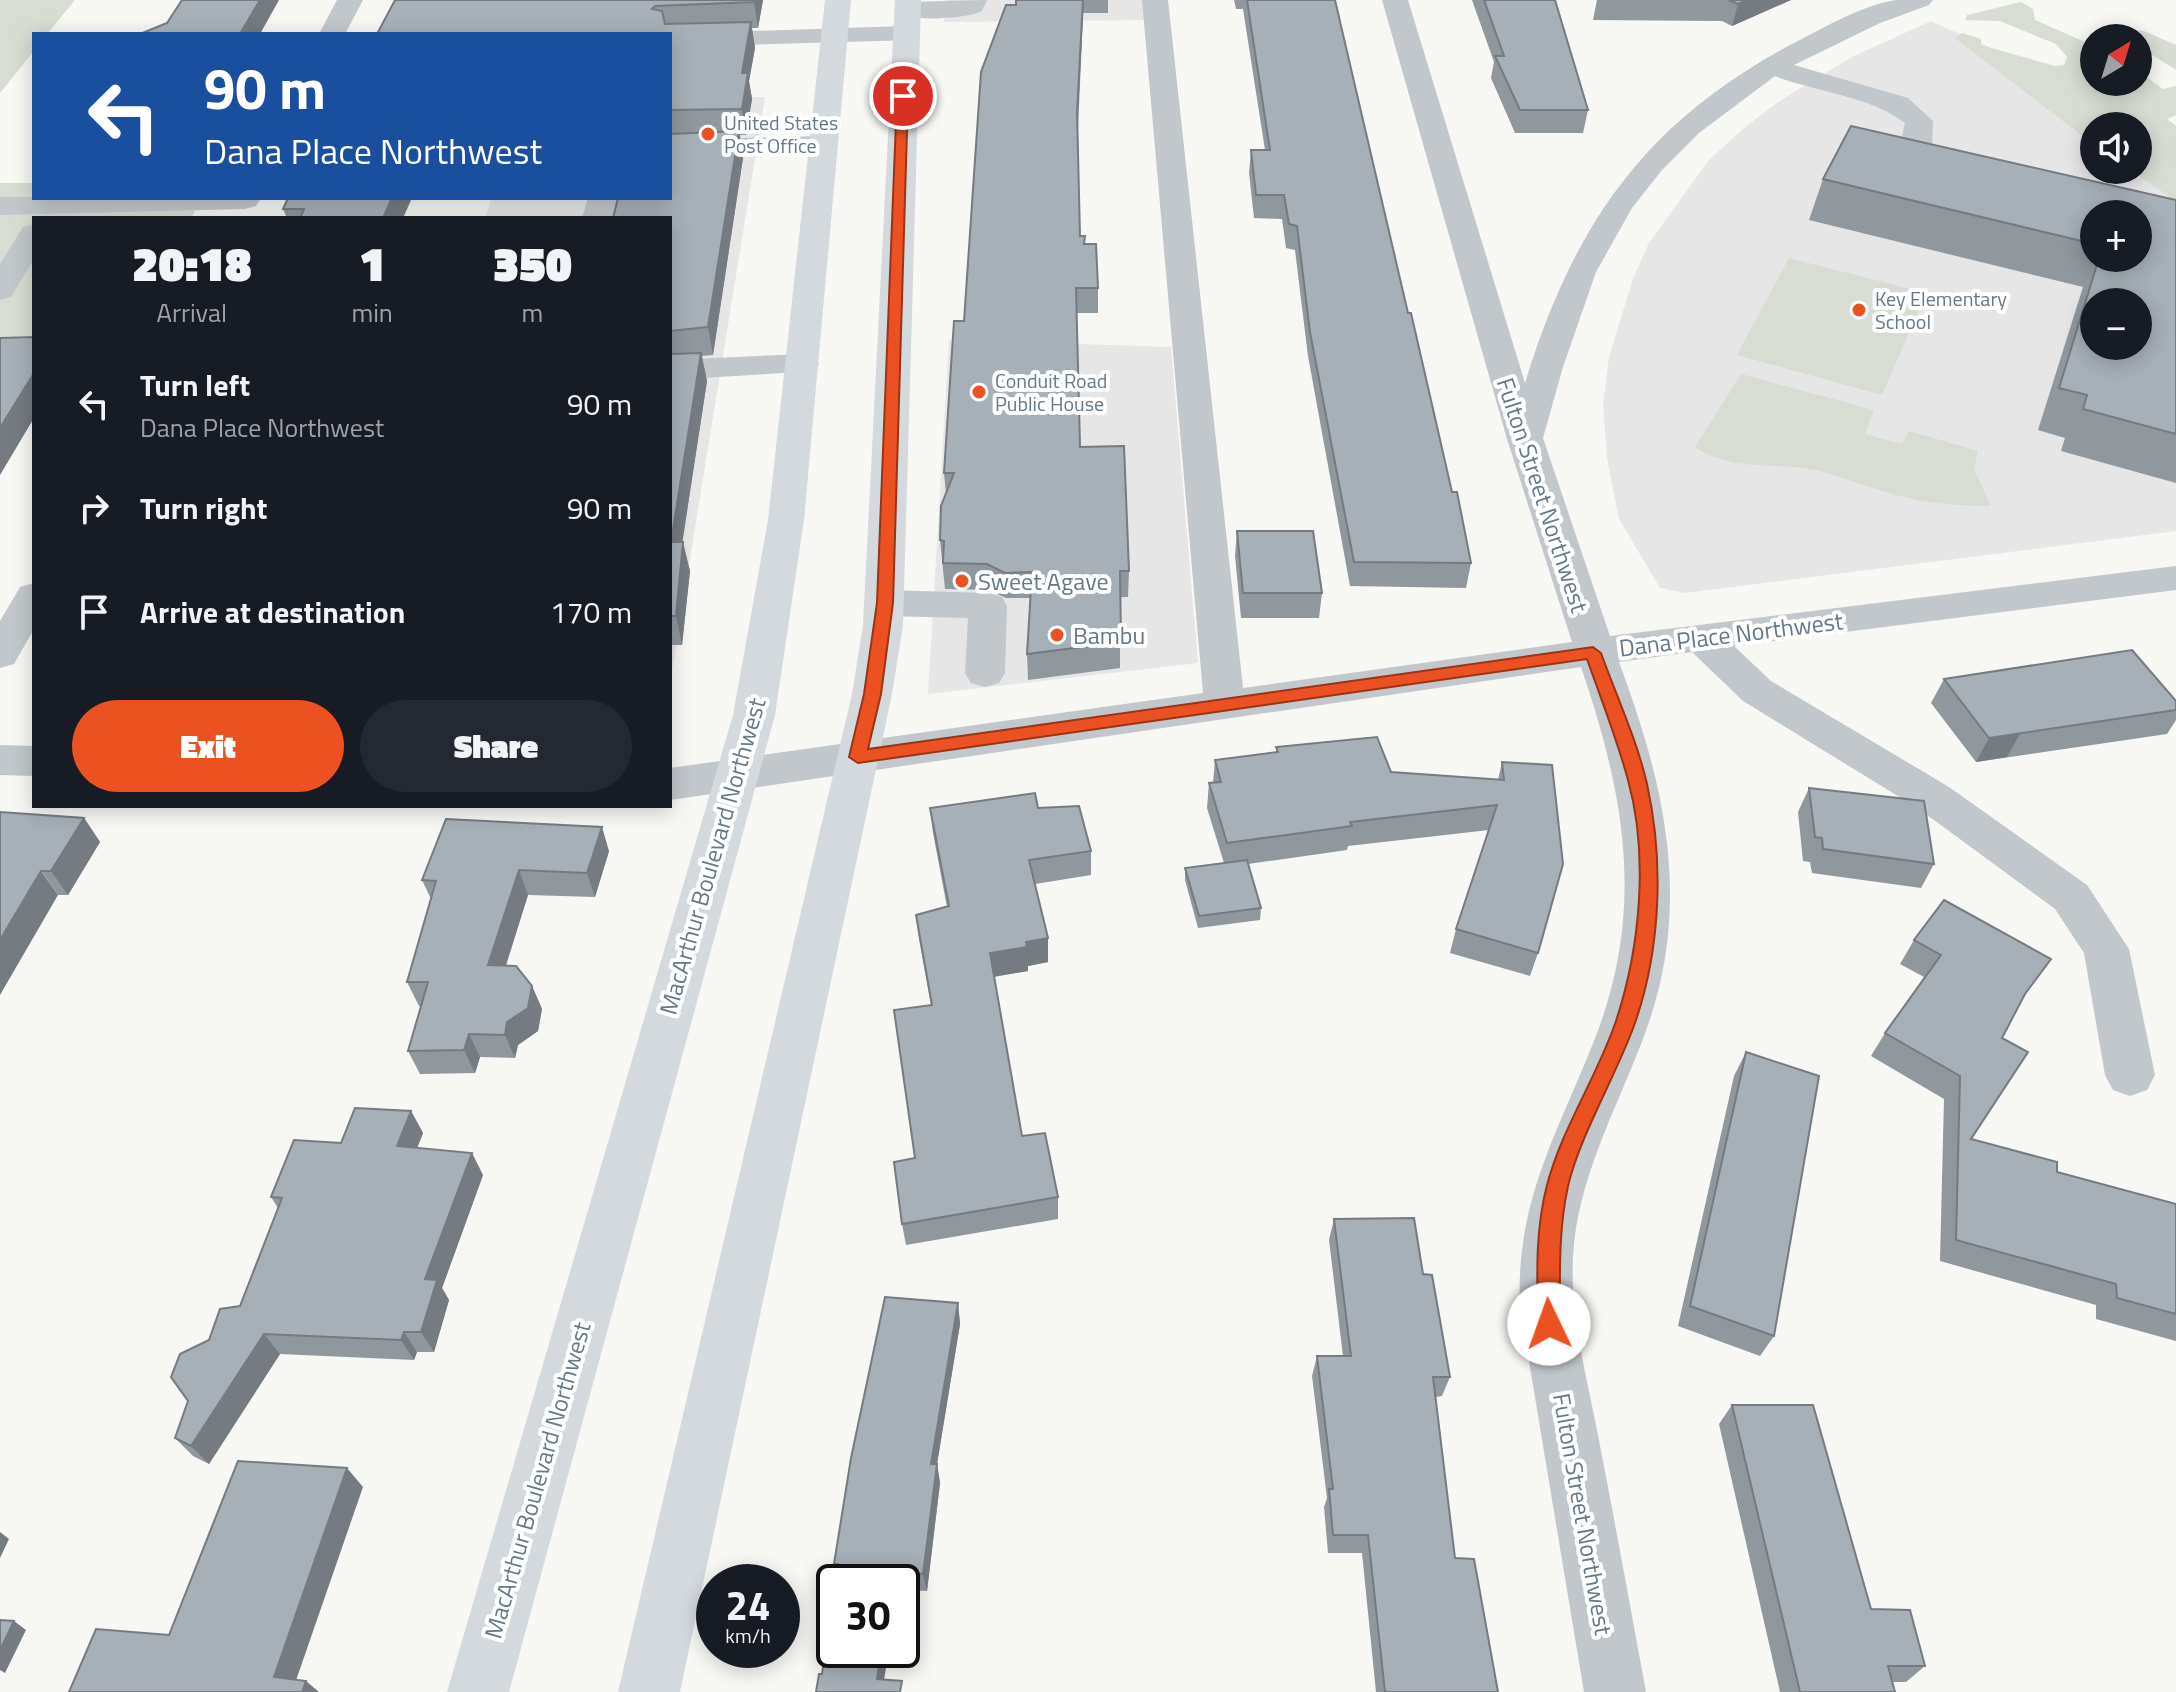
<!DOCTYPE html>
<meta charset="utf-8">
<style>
body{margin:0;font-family:"Titillium Web",sans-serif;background:#242831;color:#f1f3f6;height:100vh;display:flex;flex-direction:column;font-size:30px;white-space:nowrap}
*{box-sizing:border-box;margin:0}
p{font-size:26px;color:#9ea1a6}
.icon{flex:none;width:44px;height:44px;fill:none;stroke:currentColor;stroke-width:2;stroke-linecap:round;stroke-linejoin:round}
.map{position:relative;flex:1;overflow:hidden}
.sheet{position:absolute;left:32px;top:216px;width:640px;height:592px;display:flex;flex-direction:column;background:#171b24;border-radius:0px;box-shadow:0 4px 20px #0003}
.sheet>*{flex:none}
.top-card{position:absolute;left:32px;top:32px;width:640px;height:168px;border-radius:0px;box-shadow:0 4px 20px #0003;background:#1a4fa0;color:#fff;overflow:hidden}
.needle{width:52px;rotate:38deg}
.tools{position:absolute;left:2080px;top:24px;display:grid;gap:16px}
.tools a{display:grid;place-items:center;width:72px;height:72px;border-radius:50%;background:#171b24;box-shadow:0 4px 20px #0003;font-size:40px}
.speed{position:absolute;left:696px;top:1564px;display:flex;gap:16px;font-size:40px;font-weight:700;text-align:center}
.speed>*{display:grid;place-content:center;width:104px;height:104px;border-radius:50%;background:#171b24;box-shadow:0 4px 20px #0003;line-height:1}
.speed small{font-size:20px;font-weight:400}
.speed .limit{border:4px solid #111;border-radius:12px;background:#fff;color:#111}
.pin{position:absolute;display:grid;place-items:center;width:68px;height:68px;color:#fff;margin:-34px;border:4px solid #fff;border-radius:50%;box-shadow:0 2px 8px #0007}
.me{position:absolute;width:88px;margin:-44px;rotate:357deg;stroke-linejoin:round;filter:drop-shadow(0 0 6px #0008)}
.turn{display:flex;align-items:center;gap:28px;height:168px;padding:0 40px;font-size:36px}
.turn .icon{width:104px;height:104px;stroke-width:2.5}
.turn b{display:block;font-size:56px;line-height:68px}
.eta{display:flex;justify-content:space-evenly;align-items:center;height:136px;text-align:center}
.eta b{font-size:48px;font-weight:800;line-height:56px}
.cta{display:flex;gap:16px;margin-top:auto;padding:16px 40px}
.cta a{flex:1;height:92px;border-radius:48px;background:#eb5121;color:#fff;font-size:32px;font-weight:800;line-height:92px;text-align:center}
.cta a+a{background:#242831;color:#f1f3f6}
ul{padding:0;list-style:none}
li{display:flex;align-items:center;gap:24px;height:104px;padding:0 40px}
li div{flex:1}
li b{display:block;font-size:30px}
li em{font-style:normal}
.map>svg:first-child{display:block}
.built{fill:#e5e6e5;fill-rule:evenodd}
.green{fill:#d7ddd3}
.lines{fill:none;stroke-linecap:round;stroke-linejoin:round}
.minor{fill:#c2c7cb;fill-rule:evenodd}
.major{fill:#d4d9dd;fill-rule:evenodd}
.wall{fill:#90979d;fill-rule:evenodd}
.shaded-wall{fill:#757b80}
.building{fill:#a7b0b7;stroke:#757b80;stroke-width:2;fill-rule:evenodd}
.route{fill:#eb5121;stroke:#993515;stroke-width:2}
.poi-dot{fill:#eb5121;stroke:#fff;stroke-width:3}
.labels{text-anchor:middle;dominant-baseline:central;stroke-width:8;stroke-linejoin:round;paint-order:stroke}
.far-poi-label{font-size:20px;fill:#657887;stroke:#fff;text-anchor:start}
.street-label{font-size:24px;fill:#657887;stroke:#fff}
.poi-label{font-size:24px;fill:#657887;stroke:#fff;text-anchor:start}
</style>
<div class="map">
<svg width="2176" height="1692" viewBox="0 0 2176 1692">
<rect width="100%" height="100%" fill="#f7f7f4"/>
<path class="built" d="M945 0H1149V20L944 22Z
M1931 21 2160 124 2176 135V531L1685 593 1660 588 1619 519 1607 458 1603 406 1609 357 1633 279 1649 243 1709 160 1744 128 1778 102 1852 57ZM2094 126H2138V170H2094ZM2094 214H2138V258H2094ZM2094 302H2138V346H2094Z
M765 97 670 682V218H485L492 198H670V98Z
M949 340 1171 347 1198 663 928 694Z"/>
<path class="green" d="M0 0H75L47 34H34V51L0 93Z
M2021 2 2033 9 2035 20 2094 46V82H2138V71L2163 89 2176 86V115L2167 119 2176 126V201L2130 170H2138V126H2094V145L1955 38 1962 33 1981 39V45L2055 66 2064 65 2067 57 2056 44 2000 21 1965 20 1967 15Z
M2122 29 2144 31 2176 45V70L2138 46V38H2127L2119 31Z
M0 183H34V198H203L191 218H34V357L0 359Z
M1789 258 1926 293 1882 395 1737 355Z
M1741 374 1874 410 1865 434 1902 444 1909 431 1978 451 1974 469 1991 506C1961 506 1933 504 1904 497 1870 489 1837 473 1802 468 1763 463 1729 470 1695 447Z"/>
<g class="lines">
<path class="minor" d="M337 0H363L345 34H319Z
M987 0 982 11C968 19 903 23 894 10L907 2Z
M1142 0H1168L1243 688 1572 642 1507 439 1382 0H1408L1525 383C1573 226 1643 124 1790 45 1822 29 1861 5 1896 0 1908 0 1921 0 1933 0L1929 5 1880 23 1794 65 1908 98 1933 121 1932 147 1976 163 1981 169 1976 175C1956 180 1915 170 1904 150 1900 141 1903 132 1905 123 1871 96 1816 92 1775 76L1699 133 1662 170 1632 208 1596 272 1563 367 1543 438 1610 636 2176 566V590L1734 646 1771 681 1949 787 2087 885 2129 949 2155 1075 2147 1090 2130 1096 2113 1090 2105 1075 2084 953 2055 909 1919 809 1743 701 1692 652 1619 662C1667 791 1694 911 1641 1044 1614 1114 1577 1181 1573 1257 1570 1315 1586 1373 1597 1430 1614 1517 1630 1605 1646 1692H1584L1520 1307C1515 1203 1557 1134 1594 1041 1646 910 1625 796 1581 667L670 800V768L1203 693Z
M905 26 914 28 918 34 914 40 670 47V34H660Z
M823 136 833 139 837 145 833 151 670 158V140Z
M0 197 259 198 260 200 256 206 245 209 0 215Z
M588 198H618L612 218H582Z
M34 224V259L11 297 0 300V264L23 227Z
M802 354 814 357 819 364 814 371 670 380V360Z
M34 583V629L14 664 0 668V621L20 587Z
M885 590 988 593 1002 597 1007 606 1005 673 999 683 985 687 971 683 965 673 968 618 885 616 871 612 866 603 871 594Z
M0 745 34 746V776L0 775Z"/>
<path class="major" d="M825 0H851L804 520 775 715 509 1692H447L733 715 768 520Z
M895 0H921L903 625 892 694 680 1692H618L852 694 863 625Z"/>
</g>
<path class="wall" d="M395 0H763L758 28H752L755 48 749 81 752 99 746 135H740L743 158 713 355 702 356 707 381 682 542 690 571 682 645H670V34Z
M1016 0H1108V13H1083L1078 131 1080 236 1084 244 1098 288V313H1077L1080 447 1129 571 1128 597H1120V668L1028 680 1027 654 1031 598H1006L988 590 945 589 940 540 946 494 944 473 964 321Z
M1234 0H1335L1408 313 1452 492 1471 563 1466 588 1350 586 1308 356 1295 250 1286 248 1282 219 1254 218 1249 173 1251 150H1265L1243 9H1236Z
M1472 0H1555L1588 110 1583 133H1515L1491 78 1494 62Z
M1597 0H1791L1732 26 1722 21 1593 20Z
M1823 179 2176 200V483L2061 451 2065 438 2038 430 2083 287 1809 220ZM2094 214 2138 258H2094Z
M288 198 403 218H287L283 209Z
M1237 531 1322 593 1319 618H1241L1235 556Z
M1944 679 2176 701V720L2167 734 1976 762 1931 703Z
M1276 747 1391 772 1498 780 1502 762 1538 953 1530 976 1450 953 1456 929 1489 830 1348 846 1347 850 1248 864 1261 908 1260 920 1198 928 1185 880V868L1224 863 1207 808 1209 783H1213L1215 760 1276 753Z
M1809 788 1934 864 1921 888 1812 873 1810 862 1803 861 1798 812Z
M930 808H1038L1091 851V875L1035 884 1048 962 1028 966V971L994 977 1022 1136 1058 1197V1219L906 1245 902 1224 915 1158 931 1005 919 939 916 915 947 907 933 833Z
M0 812 84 818 100 842 68 895H58Z
M609 851 595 897 528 895 506 966 532 986 542 1009 538 1031 518 1045 515 1058 480 1057 475 1073 420 1074 408 1051 421 1006H419L407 982 431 899 422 880Z
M1914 940 2024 997 2002 1038 1971 1139 2057 1172 2176 1204V1341L2096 1319V1305L1940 1261 1944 1099 1871 1056 1885 1033 1924 977 1900 964Z
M1746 1052 1774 1336 1760 1356 1678 1326 1734 1076Z
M411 1111 423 1133 417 1148 483 1175 442 1288 449 1300 434 1352H417L414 1360 280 1354 209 1464 193 1456 175 1438 209 1340 240 1306 278 1208 271 1197 341 1143Z
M1334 1219 1423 1274 1450 1377 1442 1396 1436 1397 1455 1558 1498 1692H1376L1362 1553H1328L1324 1507 1327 1498 1312 1376 1317 1356H1343L1329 1240Z
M958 1303 960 1324 937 1464 940 1483 927 1591 902 1590V1582H835L836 1574 834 1564Z
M1732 1405 1871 1609 1925 1666 1906 1682H1892L1895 1692H1780L1719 1424Z"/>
<path class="shaded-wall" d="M260 0H279L260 34H240Z
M755 0H763L758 28 754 2Z
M1083 0V13L1077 135V112Z
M1747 0H1791L1732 26 1738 4Z
M751 22 755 48 749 81 752 99 746 135 742 109V73Z
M739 131 743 158 713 355 708 327Z
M392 198H412L403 218H383Z
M701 353 707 381 678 571 671 542Z
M34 373V418L0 475V428Z
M683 542 690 571 682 645 676 616Z
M2021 732 2007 757 1976 762 1989 738Z
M84 818 100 842 68 895 51 871Z
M602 827 609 851 595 897 587 873Z
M519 870 528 895 498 989 488 965Z
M41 871 58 895 0 995V940Z
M1048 938V962L1028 966V971L991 977 990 953 1026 942Z
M532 986 542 1009 538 1031 518 1045 515 1058 505 1035 507 1022Z
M469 1034 480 1057 475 1073 464 1050Z
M411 1111 423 1133 409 1168 397 1146Z
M472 1153 483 1175 442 1288 449 1300 434 1352 421 1332 425 1279Z
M958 1303 960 1324 934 1482 931 1464Z
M404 1332 417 1352 414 1360 401 1340Z
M264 1334 280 1354 209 1464 191 1446Z
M937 1464 940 1483 927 1591 923 1574Z
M347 1468 363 1487 292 1692 274 1677Z
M0 1532 9 1539 0 1558Z
M14 1621 26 1630 5 1673 0 1670V1650Z
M881 1650H889L882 1692 877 1679Z
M306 1681 319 1692H302Z"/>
<path class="building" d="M182 0H260L240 34H127H140L167 23Z
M395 0H755L754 2 655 6 652 9 662 11 665 24 751 22 742 73H748L742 109 670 110V34H377Z
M1016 0H1083L1077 112 1080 236H1085L1084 244H1096L1098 288H1076L1080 447 1124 446 1129 571H1120L1121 642 1027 654 1032 572 1005 573 987 564 943 563 944 541 940 540 941 506 954 473H944L954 321H964L981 72 1006 5H1016Z
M1247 0H1335L1408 313H1411L1452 492H1457L1471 563 1354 562 1310 332 1297 226 1289 224 1284 195H1256L1251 150H1270Z
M1484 0H1555L1588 110H1520L1495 56H1504Z
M1729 0H1747L1738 4Z
M1851 126 2176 200V434L2083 409 2087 395 2059 388 2099 258H2138V214H2094V244L1823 179ZM2094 302H2138V346H2094Z
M739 131 708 327 670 331V218H613L618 198H670V134Z
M288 198H392L383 218H300L304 209H283Z
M489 217 488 218H446Z
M34 337V373L0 428V338Z
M701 353 671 542H683L676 616H670V354Z
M1237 531H1313L1322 593H1243Z
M2132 650 2176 701V710L1989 738 1944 679Z
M1377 737 1391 772 1504 780 1502 762 1552 765 1563 864 1538 953 1456 929 1497 805 1350 822 1352 826 1227 843 1209 783 1221 782 1215 760 1278 752 1276 747Z
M1809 788 1924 801 1934 864 1823 849 1822 838 1815 837Z
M1035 793 1038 808 1079 806 1091 851 1029 860 1048 938 1026 942 1027 947 990 953 1022 1136 1045 1133 1058 1197 902 1224 894 1162 915 1158 894 1010 932 1005 916 915 949 906 930 808Z
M0 812 84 818 51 871H41L0 940Z
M446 819 602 827 587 873 519 870 488 965 516 966 532 986 528 1008 507 1022 505 1035 469 1034 464 1050 408 1051 428 982H407L436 881 422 880Z
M1247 860 1261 908 1199 916 1185 868Z
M1944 900 2051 959 2025 994 2002 1038 2028 1052 1971 1139 2057 1162V1172L2176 1204V1314L2117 1298 2116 1284 1956 1240 1960 1076 1885 1033 1941 955 1914 940Z
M1746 1052 1819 1076 1774 1336 1690 1306Z
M355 1108 411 1111 397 1146 472 1153 425 1279 437 1280 421 1332H404L401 1340 264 1334 191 1446 175 1438 188 1401 171 1377 180 1354 209 1340 220 1309 240 1306 282 1198 271 1197 294 1140 341 1143Z
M1414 1218 1423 1274 1432 1275 1450 1377H1433L1455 1558 1474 1559 1498 1692H1385L1368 1535H1333L1329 1489H1333L1317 1356H1351L1334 1219Z
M885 1297 958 1303 931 1464H937L923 1574 894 1572 892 1582H835L838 1564H834L851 1458Z
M1732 1405H1813L1871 1609 1910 1610 1925 1666H1888L1895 1692H1800Z
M238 1461 347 1468 274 1677 306 1681 302 1692H69L96 1629 169 1635Z
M834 1591V1650H881L877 1679 902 1681 900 1692H816L819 1674H822Z
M0 1620 14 1621 0 1650Z"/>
<path class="route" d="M903 92 908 96 893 603 881 694 868 749 1593 647 1601 653C1616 695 1637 740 1647 784 1664 861 1661 948 1635 1023 1617 1074 1580 1135 1568 1186 1558 1232 1560 1277 1560 1324L1557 1332 1549 1335 1541 1332 1538 1324C1537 1277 1535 1231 1547 1185 1562 1128 1597 1077 1616 1021 1640 948 1649 856 1628 780 1617 739 1601 699 1587 659L858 763 849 757 864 694 877 603 897 96Z"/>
<g class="poi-dot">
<circle cx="708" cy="134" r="8"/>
<circle cx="1859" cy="310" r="8"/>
<circle cx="979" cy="392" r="8"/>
<circle cx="962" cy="581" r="8"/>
<circle cx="1057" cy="635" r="8"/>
</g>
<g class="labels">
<g class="far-poi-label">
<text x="724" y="122">United States<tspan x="724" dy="23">Post Office</tspan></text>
<text x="1875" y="298">Key Elementary<tspan x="1875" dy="23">School</tspan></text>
<text x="995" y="380">Conduit Road<tspan x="995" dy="23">Public House</tspan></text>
</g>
<g class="street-label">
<text transform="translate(1543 495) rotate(72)">Fulton Street Northwest</text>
<text transform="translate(1731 634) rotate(-7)">Dana Place Northwest</text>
<text transform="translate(712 856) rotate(-74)">MacArthur Boulevard Northwest</text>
<text transform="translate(537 1480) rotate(-74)">MacArthur Boulevard Northwest</text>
<text transform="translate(1583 1514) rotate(80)">Fulton Street Northwest</text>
</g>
<g class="poi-label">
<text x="978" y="581">Sweet Agave</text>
<text x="1073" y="635">Bambu</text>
</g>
</g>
</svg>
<div class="tools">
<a><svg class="needle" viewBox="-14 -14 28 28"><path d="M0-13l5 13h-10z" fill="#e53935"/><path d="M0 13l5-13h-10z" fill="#9ea1a6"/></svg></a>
<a><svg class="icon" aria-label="sound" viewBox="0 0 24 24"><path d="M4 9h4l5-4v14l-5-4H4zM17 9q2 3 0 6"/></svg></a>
<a>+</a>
<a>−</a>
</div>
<div class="speed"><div>24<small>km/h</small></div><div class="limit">30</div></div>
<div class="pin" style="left:903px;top:96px;background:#d93025"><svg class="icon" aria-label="arrive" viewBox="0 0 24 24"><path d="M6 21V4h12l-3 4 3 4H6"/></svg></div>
<svg class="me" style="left:1549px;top:1324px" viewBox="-20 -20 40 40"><circle r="19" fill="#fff"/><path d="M0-13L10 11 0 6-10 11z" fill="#eb5121"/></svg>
<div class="top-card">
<div class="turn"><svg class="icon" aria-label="left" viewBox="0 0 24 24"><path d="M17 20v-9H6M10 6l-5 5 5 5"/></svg><div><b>90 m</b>Dana Place Northwest</div></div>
</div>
<section class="sheet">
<div class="eta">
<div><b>20:18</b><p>Arrival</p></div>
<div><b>1</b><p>min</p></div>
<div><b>350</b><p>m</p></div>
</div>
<ul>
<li><svg class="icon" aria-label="left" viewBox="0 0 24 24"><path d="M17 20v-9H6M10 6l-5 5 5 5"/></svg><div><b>Turn left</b><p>Dana Place Northwest</p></div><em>90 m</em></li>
<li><svg class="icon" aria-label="right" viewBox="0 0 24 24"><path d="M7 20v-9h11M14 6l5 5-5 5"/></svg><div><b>Turn right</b></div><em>90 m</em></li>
<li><svg class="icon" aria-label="arrive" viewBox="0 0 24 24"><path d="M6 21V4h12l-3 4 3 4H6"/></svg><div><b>Arrive at destination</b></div><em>170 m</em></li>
</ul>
<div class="cta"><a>Exit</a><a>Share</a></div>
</section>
</div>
